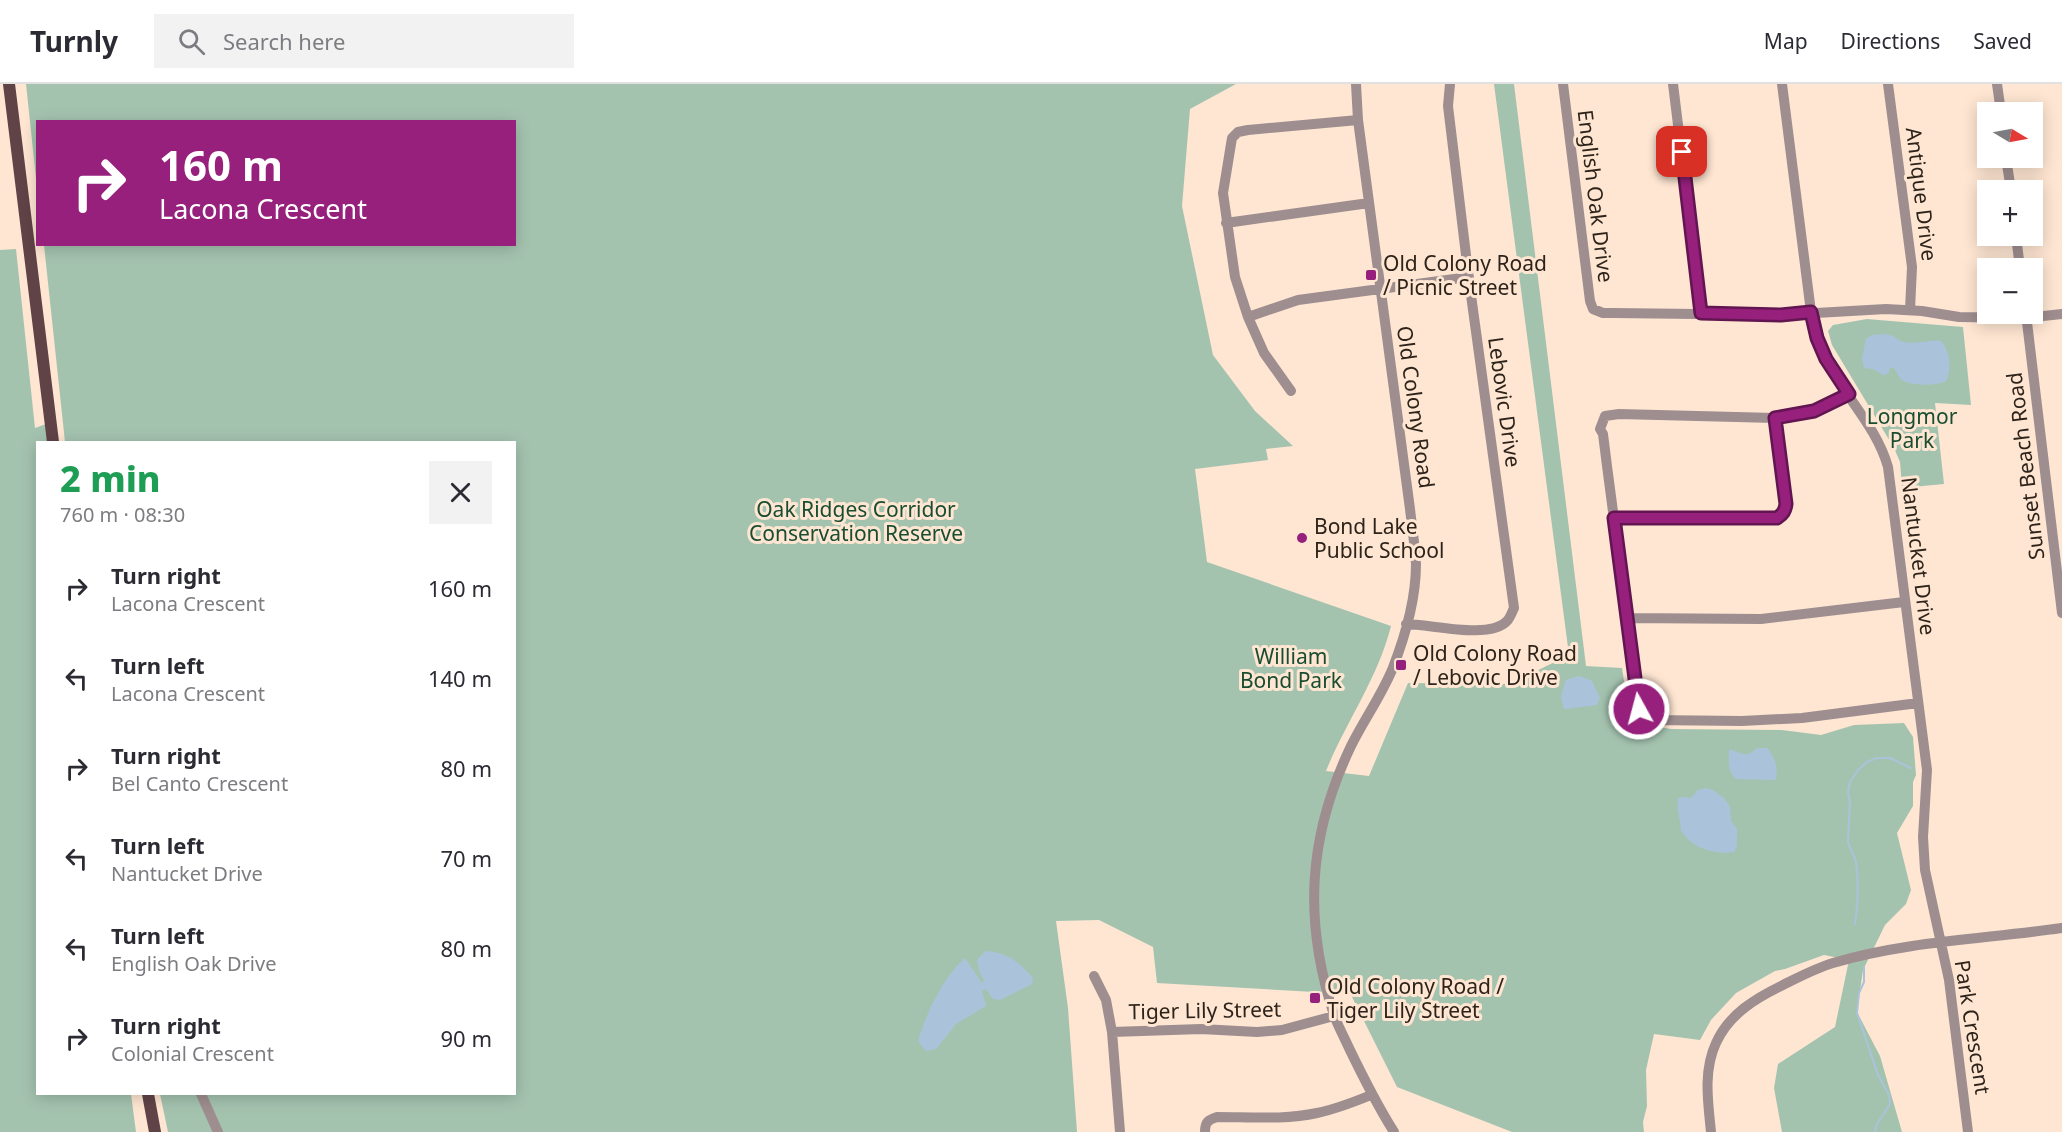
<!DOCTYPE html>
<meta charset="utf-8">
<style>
body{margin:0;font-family:"Noto Sans",sans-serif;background:#f2f2f3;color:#2b2b33;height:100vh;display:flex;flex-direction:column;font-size:22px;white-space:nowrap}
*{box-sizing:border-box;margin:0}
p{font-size:20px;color:#7c7c81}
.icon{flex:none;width:33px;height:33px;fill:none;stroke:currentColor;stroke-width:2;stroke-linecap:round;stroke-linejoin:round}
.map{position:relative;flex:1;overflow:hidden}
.details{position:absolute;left:36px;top:357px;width:480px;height:654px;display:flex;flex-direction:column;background:#fff;border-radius:0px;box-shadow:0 3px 15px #0003}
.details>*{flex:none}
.guide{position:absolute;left:36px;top:36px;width:480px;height:126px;border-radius:0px;box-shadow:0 3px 15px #0003;background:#96207c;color:#fff;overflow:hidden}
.needle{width:39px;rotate:100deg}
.controls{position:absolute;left:1977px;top:18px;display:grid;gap:12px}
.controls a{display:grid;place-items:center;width:66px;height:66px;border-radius:0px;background:#fff;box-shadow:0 3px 15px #0003;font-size:30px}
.pin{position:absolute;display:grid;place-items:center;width:51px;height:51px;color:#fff;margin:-26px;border-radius:12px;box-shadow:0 3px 9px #0006}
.me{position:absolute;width:66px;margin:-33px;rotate:353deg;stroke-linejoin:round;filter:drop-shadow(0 0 4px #0008)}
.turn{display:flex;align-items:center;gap:21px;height:126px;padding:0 24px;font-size:27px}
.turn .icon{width:78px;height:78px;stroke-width:2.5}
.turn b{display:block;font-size:42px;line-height:51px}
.round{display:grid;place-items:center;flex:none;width:63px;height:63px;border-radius:0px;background:#f2f2f3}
.head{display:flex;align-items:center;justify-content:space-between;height:102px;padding:0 24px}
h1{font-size:36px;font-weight:800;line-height:45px;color:#1e9e55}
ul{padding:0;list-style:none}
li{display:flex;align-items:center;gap:18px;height:90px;padding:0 24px}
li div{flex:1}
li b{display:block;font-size:22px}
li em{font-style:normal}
header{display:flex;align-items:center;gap:36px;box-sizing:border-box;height:84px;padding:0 30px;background:#fff;border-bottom:2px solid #e1e1e2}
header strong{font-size:28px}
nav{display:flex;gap:33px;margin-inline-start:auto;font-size:21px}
.search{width:420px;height:54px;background:#f2f2f3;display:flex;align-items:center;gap:15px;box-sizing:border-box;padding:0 21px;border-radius:0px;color:#7c7c81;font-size:22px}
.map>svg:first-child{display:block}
.green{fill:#a4c3af}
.water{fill:#aac3db}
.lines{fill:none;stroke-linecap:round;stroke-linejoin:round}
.stream{stroke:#aac3db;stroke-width:2}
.minor{stroke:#9f8e90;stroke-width:10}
.major{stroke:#604347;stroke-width:12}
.route-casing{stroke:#621551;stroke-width:15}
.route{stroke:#96207c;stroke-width:10}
.poi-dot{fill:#96207c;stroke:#fee6d2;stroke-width:2}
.labels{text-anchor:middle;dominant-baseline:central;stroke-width:6;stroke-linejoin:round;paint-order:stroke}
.street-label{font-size:21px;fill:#2e231a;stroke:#fee6d2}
.poi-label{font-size:21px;fill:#2e231a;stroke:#fee6d2;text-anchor:start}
.park-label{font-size:21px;fill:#184d32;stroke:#fee6d2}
</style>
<header>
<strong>Turnly</strong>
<div class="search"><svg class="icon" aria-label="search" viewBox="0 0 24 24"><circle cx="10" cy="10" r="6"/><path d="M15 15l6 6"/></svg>Search here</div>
<nav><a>Map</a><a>Directions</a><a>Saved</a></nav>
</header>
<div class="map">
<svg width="2062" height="1048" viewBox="0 0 2062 1048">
<rect width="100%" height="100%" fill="#fee6d2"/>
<path class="green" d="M26 0H1236L1190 25 1182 122 1213 271 1255 327 1293 362 1266 365 1268 376 1195 385 1207 478 1391 542C1378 594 1346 638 1326 687L1369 692 1408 599 1510 600 1569 571 1494 0H1514L1586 582 1622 584 1629 629 1647 641 1671 645 1782 646 1821 651 1854 641 1904 639 1913 653 1916 691 1913 698V722L1897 749 1911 806 1906 820 1885 841 1863 886 1857 928 1880 972 1902 1048H1782L1774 1004 1778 980 1835 943 1849 876 1824 871 1785 885 1775 887 1736 909 1711 936 1700 956 1654 950 1646 986 1647 1022 1643 1038 1644 1048H1512L1397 1003 1349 907 1314 908 1157 899 1153 863 1099 836 1056 837 1068 924 1077 1048H168L160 1010H514V358H65L44 161 514 160V38H38L37 104Z
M16 165 35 344 46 340 48 358H38V1010H131L136 1048H0V166Z
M1867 235 1963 243 1971 321 1935 319 1944 400 1902 404 1900 378 1894 364 1832 261 1828 247 1833 241Z"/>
<path class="water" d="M1884 250 1893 252C1907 265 1924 255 1941 257 1950 266 1952 286 1946 297 1938 302 1910 302 1902 296 1899 294 1896 287 1894 284H1890L1888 290 1883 291 1873 285 1864 284 1862 274 1866 255 1872 251Z
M1579 592 1592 597 1600 614 1597 621 1564 625 1561 612 1566 596Z
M1757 664H1767C1775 673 1778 683 1776 695L1773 696 1736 695C1727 688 1729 676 1729 665 1742 669 1746 675 1757 664Z
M1706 704 1713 706 1724 714 1730 723 1731 737 1737 745V762L1734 768C1714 771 1692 764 1681 747 1681 736 1676 725 1678 714L1682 713 1691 714 1698 706Z
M985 867C1007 868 1019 878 1033 894L1032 900 1000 916 993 915 986 905 982 907 986 922 956 940 936 965 926 967 918 957C926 930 943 893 965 874L982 899 984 897 979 886 977 876Z"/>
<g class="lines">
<path class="stream" d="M1855 840C1858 819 1859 800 1856 779 1855 770 1849 765 1848 757L1850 718 1848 708 1850 698 1859 685 1867 678 1877 674H1890L1911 684
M1864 883V898L1859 909 1857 929 1878 991 1889 1011 1890 1020 1877 1040 1875 1048"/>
<path class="minor" d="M1356 0 1358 36 1410 425C1412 443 1415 462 1416 480 1416 515 1405 553 1392 586 1381 612 1364 636 1351 662 1308 752 1303 836 1334 931 1338 942 1344 953 1349 964 1363 993 1377 1021 1394 1048
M1563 0 1590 217 1593 225 1603 229H1612L1781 231 1886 225 1922 227 1959 233 2026 234 2062 230
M1673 0 1701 229
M1782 0 1811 228C1815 244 1818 259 1825 273 1843 311 1876 341 1888 383L1927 686 1923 753 1925 786 1949 896 1968 1048
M1888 0 1912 183 1910 226
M1997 0 2001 28
M2006 74 2011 106
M1226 139 1369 119
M2016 152 2020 184
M2026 230 2062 529
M1248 233 1298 216 1469 193
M1291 307 1264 269 1248 233 1235 193 1223 109 1232 54 1238 48 1248 46 1358 36
M1849 310 1814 327 1775 334 1619 330 1605 332 1600 345 1603 350 1607 382 1639 625 1642 632 1650 636 1742 637 1802 634 1918 619
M1614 434H1777L1782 431 1787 420 1775 334
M1627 534 1761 535 1904 518
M1406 540C1431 540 1489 556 1507 537 1510 534 1512 528 1514 524L1470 204 1448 22 1450 0
M1094 892 1106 916 1112 948 1120 1048
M1112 948 1201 945 1257 948 1282 946 1334 932
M201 1010 218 1048
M1205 1048C1205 1038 1208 1036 1217 1033 1250 1033 1285 1036 1317 1029 1336 1025 1354 1018 1371 1011
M1711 1048C1708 1018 1703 987 1716 959 1729 930 1756 914 1783 901 1799 893 1816 884 1833 879 1907 857 1986 855 2062 844"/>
<path class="major" d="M9 0 53 358
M148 1010 155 1048"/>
</g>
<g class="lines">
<g class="route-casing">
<path id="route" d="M1639 625 1614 434H1777C1783 430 1785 427 1786 420L1775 334 1814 327 1849 310 1826 275 1817 254 1811 228 1781 231 1701 229 1682 68"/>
</g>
<use href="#route" class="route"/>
</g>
<g class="poi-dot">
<rect x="1365" y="185" width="12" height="12" rx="3"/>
<circle cx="1302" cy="454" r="6"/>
<rect x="1395" y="575" width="12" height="12" rx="3"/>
<rect x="1309" y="908" width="12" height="12" rx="3"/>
</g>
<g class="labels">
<g class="street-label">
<text transform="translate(1922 110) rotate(83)">Antique Drive</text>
<text transform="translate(1596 112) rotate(83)">English Oak Drive</text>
<text transform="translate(1505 318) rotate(82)">Lebovic Drive</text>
<text transform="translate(1416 323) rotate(82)">Old Colony Road</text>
<text transform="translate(2025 382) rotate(-97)">Sunset Beach Road</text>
<text transform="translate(1919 472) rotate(83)">Nantucket Drive</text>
<text transform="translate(1205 926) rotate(-1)">Tiger Lily Street</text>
<text transform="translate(1973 943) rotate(81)">Park Crescent</text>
</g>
<g class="poi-label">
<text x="1383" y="179">Old Colony Road<tspan x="1383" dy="24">/ Picnic Street</tspan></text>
<text x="1314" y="442">Bond Lake<tspan x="1314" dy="24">Public School</tspan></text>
<text x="1413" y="569">Old Colony Road<tspan x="1413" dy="24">/ Lebovic Drive</tspan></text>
<text x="1327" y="902">Old Colony Road /<tspan x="1327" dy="24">Tiger Lily Street</tspan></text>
</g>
<g class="park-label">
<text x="1912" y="332">Longmor<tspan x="1912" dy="24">Park</tspan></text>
<text x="856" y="425">Oak Ridges Corridor<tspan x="856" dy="24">Conservation Reserve</tspan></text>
<text x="1291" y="572">William<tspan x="1291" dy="24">Bond Park</tspan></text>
</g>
</g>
</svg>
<div class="controls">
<a><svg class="needle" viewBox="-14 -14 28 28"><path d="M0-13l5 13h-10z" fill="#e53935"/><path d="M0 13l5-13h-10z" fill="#7c7c81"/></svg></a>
<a>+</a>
<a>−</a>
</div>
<div class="pin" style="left:1682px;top:68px;background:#d93025"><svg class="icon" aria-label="arrive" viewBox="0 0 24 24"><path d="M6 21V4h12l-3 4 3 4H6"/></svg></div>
<svg class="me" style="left:1639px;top:625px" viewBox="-20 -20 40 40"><circle r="17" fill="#96207c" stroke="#fff" stroke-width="3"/><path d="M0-11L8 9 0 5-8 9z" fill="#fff"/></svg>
<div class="guide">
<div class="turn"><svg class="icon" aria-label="right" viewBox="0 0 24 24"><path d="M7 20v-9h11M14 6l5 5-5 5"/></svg><div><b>160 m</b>Lacona Crescent</div></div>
</div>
<section class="details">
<div class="head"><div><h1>2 min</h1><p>760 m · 08:30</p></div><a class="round"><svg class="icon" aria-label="close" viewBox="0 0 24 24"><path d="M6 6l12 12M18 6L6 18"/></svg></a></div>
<ul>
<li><svg class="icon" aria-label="right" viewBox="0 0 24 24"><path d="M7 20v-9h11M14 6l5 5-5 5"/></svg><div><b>Turn right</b><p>Lacona Crescent</p></div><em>160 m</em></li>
<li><svg class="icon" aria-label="left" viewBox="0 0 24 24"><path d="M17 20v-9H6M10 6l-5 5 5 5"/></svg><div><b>Turn left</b><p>Lacona Crescent</p></div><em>140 m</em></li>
<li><svg class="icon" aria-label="right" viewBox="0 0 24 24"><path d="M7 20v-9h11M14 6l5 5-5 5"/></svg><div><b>Turn right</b><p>Bel Canto Crescent</p></div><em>80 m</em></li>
<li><svg class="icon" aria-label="left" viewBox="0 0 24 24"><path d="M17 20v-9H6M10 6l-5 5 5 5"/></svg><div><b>Turn left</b><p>Nantucket Drive</p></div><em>70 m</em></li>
<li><svg class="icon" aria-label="left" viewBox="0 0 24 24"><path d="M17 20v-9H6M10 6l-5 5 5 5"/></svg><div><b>Turn left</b><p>English Oak Drive</p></div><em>80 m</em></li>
<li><svg class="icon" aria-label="right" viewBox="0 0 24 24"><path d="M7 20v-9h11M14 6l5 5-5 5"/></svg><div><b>Turn right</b><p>Colonial Crescent</p></div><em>90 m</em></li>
</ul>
</section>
</div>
